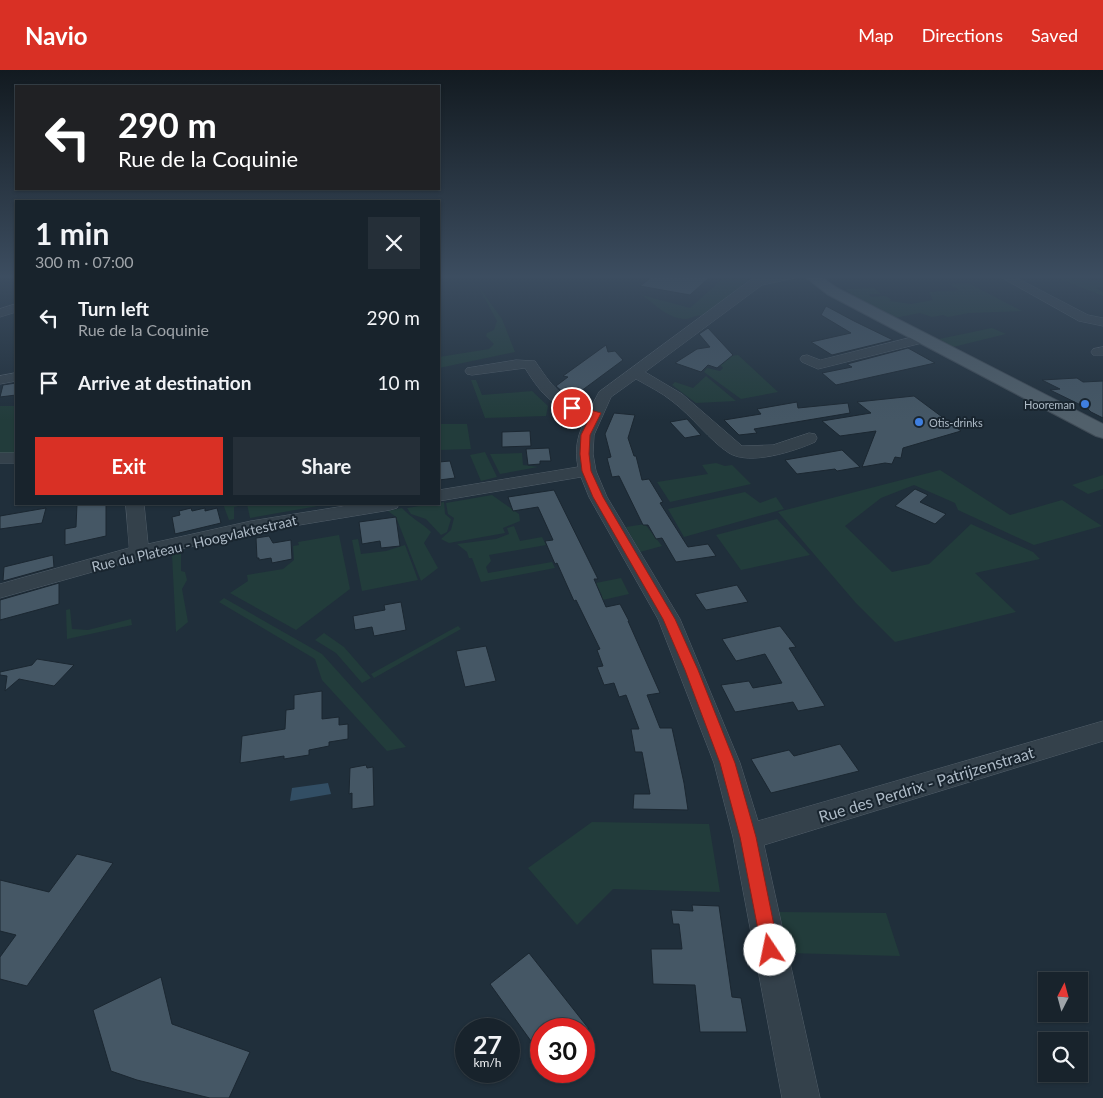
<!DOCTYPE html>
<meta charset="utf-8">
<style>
body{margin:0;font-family:Lato,sans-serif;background:#252f38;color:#f1f3f6;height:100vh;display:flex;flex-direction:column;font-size:19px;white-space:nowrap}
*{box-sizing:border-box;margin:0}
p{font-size:16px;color:#9fa4a9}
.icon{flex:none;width:28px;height:28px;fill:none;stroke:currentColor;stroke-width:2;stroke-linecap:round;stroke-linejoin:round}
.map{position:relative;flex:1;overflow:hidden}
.panel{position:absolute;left:15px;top:130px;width:425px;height:305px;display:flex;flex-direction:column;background:#18232c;border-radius:0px;box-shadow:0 1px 4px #0004,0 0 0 1px #364048}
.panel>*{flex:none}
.top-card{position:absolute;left:15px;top:15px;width:425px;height:105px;border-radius:0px;box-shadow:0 1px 4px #0004,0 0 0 1px #364048;background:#202124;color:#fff;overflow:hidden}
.needle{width:32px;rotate:6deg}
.controls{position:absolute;left:1038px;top:902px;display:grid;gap:10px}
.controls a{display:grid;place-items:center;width:50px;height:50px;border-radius:0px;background:#18232c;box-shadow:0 1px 4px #0004,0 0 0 1px #364048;font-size:25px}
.speed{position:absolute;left:455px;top:948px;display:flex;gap:10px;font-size:25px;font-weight:700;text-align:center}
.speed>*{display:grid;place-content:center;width:65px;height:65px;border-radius:50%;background:#18232c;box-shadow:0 1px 4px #0004,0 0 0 1px #364048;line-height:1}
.speed small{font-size:12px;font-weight:400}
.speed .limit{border:8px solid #d22;background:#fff;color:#111}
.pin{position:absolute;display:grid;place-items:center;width:42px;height:42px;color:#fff;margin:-21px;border:2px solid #fff;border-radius:50%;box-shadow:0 1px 5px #0007}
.me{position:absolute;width:55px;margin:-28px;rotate:349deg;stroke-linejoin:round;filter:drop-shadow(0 0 4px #0008)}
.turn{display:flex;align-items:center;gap:18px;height:105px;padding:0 20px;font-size:22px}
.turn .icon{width:65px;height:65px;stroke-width:2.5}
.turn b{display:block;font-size:35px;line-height:42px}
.round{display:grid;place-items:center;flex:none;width:52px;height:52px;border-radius:0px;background:#252f38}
.head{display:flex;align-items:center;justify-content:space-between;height:85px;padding:0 20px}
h1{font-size:30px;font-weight:700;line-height:38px}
.cta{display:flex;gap:10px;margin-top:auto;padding:10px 20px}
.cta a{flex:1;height:58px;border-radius:0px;background:#d93025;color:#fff;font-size:20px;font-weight:700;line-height:58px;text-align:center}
.cta a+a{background:#252f38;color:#f1f3f6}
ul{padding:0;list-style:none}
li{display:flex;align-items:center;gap:15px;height:65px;padding:0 20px}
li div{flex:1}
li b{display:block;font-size:19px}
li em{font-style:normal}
header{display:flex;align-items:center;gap:30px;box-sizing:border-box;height:70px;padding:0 25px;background:#d93025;color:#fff}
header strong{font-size:24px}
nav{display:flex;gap:28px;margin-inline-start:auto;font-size:18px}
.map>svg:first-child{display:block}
.green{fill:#223c3b}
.water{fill:#324e64}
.building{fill:#455765;stroke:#1b2731}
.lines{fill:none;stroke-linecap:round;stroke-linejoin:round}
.minor-casing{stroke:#515e69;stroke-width:1}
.major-casing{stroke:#404c57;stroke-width:2}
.minor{fill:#34414b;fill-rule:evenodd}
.major{fill:#51606b;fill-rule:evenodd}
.route{fill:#d93025;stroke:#8d1f18}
.shop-dot{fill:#3f7fe0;stroke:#19252f;stroke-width:2}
.labels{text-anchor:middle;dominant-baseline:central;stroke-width:4;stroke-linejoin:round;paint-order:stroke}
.far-poi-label{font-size:11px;fill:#aebbc7;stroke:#19252f;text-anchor:end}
.street-label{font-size:14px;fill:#aebbc7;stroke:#19252f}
.near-street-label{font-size:16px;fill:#aebbc7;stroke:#19252f}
</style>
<header>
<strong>Navio</strong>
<nav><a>Map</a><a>Directions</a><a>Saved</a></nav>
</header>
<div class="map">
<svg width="1103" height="1028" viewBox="0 0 1103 1028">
<rect width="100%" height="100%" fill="#202f3b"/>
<path class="green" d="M721 206H751L734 223 704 246C694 244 692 249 685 249 669 249 654 234 642 225L690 238 722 209Z
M1053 206C1070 206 1086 210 1103 211V217L1096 218 1103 222V226Z
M968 213 1022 241 969 243 948 247 943 245 932 247 920 243 894 248 866 235 845 219 874 218 881 224H869L871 227 885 226 891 229 890 231 911 234 933 230 929 222 959 220 950 214Z
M478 216 502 249 515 282 439 298V287L489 279 494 274 486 266 487 263 494 260 497 251Z
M992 258 1006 264 953 277 939 269Z
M738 285 778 322 741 329 704 302 707 298 720 301 723 298 714 288Z
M706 306 736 331 696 333 672 315 675 312 693 318Z
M471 310H476L482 325 532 321 548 336 546 346 485 348Z
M0 336H16V383H0Z
M439 354H467L471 379 439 380Z
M485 382 497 407 481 411 470 385Z
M522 383 523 395 538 397 500 404 490 384Z
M716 393 725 396 732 395 751 414 670 432 657 412 708 404 702 395Z
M940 400 1010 445 1062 430 1102 456 1034 475 958 440 955 433 914 415 881 428 845 456 892 502 929 494 971 454 1033 482 1040 489 975 503 1016 542 895 572 855 532 778 442Z
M1103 405V419L1088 424 1072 415Z
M745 422 760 433 776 427 784 439 684 467 668 439Z
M492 425 519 444 520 451 503 458 505 463 449 473 441 469 451 460 454 448 448 444 446 433Z
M444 432 445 444 451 449 447 462 441 465 426 449 411 444 407 438Z
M223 434H329L250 448 247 434 234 437V449L229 450Z
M402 438C411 448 422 453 431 462L424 473 438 498 421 511 396 447 388 441Z
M777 449 810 485 741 500 716 465Z
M645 454 662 476 640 482 626 457Z
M514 456 520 471 542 467 546 475 489 485 491 491 486 497 488 503 552 492 555 498 481 512 472 488H469L467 482 457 474 496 469 509 464 507 458Z
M339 465 350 519 296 560 230 523 248 511 247 505 283 499 294 490 293 476 299 475 298 472Z
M358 469 361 484 386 481 405 475 418 510 362 521 352 470Z
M181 483V501L185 502 187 510 182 519 188 552 176 562 172 485Z
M621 508 629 524 585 534 584 531 602 526 596 513Z
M224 528 322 584 406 677 387 681 322 610 315 589 219 532Z
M70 539 72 559 88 560 131 549 132 555 67 569 66 540Z
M458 556 461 559 374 608 371 604Z
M324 563 344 577 371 608 362 613 336 583 315 570Z
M592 752 709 754 720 822 613 819 577 855 528 798Z
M779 842 886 843 900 886 787 883Z"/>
<path class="water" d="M328 713 331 724 290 731 292 718Z"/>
<path class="building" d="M653 206H711L690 225 640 216Z
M826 236 854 251 893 270 832 285 811 272 851 263 821 245Z
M708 258 733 285 717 298 708 295 701 302 675 293 697 279 710 277 699 264Z
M606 275 608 282 615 281 623 290 573 327 565 324 556 316 568 307 563 306Z
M908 278 935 293 836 315 822 303 852 297 847 294Z
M1077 308 1083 312 1103 311V348L1091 342 1087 338 1050 320 1060 319 1042 310Z
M16 313V325L0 327 3 315Z
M914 326 961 361 903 378 901 388 895 387 892 394 885 393 862 397 876 361 840 366 822 351 871 343 857 332Z
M797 332 798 338 848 333 850 343 754 359 757 363 739 365 724 350 761 344 757 339Z
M614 343 635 345 628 368 634 386H636L642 410 649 409 663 432 660 433 688 477 708 474 716 486 676 492 662 468 656 469 648 455H643L619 406 612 407 607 388 611 387 605 364Z
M687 349 701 365 685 368 670 352Z
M530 361 531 376 502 377V362Z
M549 378 551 391H540V394L528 395 526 379Z
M842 380 860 397 837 401 835 399 797 404 785 390Z
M450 391 455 408 439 410V392Z
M915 419 928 425 920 432 946 444 935 454 895 436Z
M554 420 598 509H594L606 537 620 534 629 551H628L660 623 647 625 660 658H672L684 713 688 740 633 739 634 724H650L642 682H635L631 659H639L626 625 619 627 614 613 604 615 597 597 603 596 597 580 600 579 576 530 574 531 557 493 555 494 545 471 553 470 538 437 513 441 508 427Z
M77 434H106V466L65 475V459L76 457Z
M46 438 42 453 0 459V446Z
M191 438 192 441 205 438V441L217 438 221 453 175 464 172 447 180 445 179 441Z
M396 447 400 476 381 478 380 471 362 474 359 452Z
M269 466 273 473 291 470 292 489 272 493 271 488 259 490V488H257L256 468Z
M53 485 54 497 3 511 4 497Z
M59 513V534L0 550V530Z
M737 515 748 532 706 540 695 524Z
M401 532 406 560 374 566 372 557 355 560 353 546 385 540 384 535Z
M780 556 796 577 789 578 825 636 798 641 793 632 735 642 721 615 749 611 753 618 782 613 765 584 736 591 722 569Z
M486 576 496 611 465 617 456 581Z
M37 589 74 595 54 616 19 609 5 621 7 606 0 605V602L32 595Z
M322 621V649L339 647V655L348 654V669L329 672V676L309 680V685L284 689V686L240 693 242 666 285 659 286 640 294 639V625Z
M840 674 859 701 771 723 751 689 789 680 794 686Z
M366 695 367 698 373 697 374 736 352 739V723L349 724 350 698Z
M77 784 113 793 27 916 0 909V887L16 865 0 861V810L49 822Z
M692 835 719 836 732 927 741 928 747 962H700L695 915 653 914 651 879H682L679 854H673L671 840 693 841Z
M529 883 589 959H541V985L490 914Z
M161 907 172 954 250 982 229 1028H210L137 1010 111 1001 93 940Z"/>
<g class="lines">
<g class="minor-casing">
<path id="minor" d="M756 206H797L795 208 762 215 645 302 682 324 742 376 773 375 809 363 815 364 817 368 815 372C795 381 750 396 729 383 710 371 691 345 672 331 661 322 648 316 636 309L611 327 594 365 593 384 596 401 607 427 680 549 740 693 758 751 1103 651V671L764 775 820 1028H782L733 767 714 693 658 549 589 427 581 407 439 431V420L578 397C574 377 578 364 587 346 554 338 543 327 525 298L472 305 467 304 465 301 467 298 516 290 535 291C552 316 560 329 591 337L599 322Z
M999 206H1013L1088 245 1103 248V256L1079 251Z
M16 234V242L0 247V239Z
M921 265 928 269 926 272 818 299 802 292 800 289 802 286 807 285 820 290Z
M1103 277V285H1093L1091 282 1093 279Z
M16 303V311L0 314V306Z
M0 383H16V393H0Z
M126 434H144L148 474 251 451 357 434H399L397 438 390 440 251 463 142 488 0 528V514L129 478Z"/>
</g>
<g class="major-casing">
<path id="major" d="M804 206H820L837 218 1103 354V368L1096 366 827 224Z"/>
</g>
<use href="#minor" class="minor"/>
<use href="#major" class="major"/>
</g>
<linearGradient id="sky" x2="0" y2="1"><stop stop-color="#121a20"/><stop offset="0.59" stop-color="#3c4d60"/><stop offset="1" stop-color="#3c4d60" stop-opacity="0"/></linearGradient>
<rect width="1103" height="350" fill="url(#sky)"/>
<path class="route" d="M572 335 601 343 590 365 589 384 591 401 603 427 675 549 698 600 735 693 756 767 779 880 777 886 770 888 764 886 762 880 740 767 720 693 685 600 663 549 593 427 582 401 580 384 581 365 591 345 569 340 567 338Z"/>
<g class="shop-dot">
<circle cx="1085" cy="334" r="5"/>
<circle cx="919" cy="352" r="5"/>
</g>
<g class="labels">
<g class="far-poi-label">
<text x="1075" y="334">Hooreman</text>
<text x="929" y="352" text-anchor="start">Otis-drinks</text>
</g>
<g class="street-label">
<text transform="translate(194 473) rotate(-13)">Rue du Plateau - Hoogvlaktestraat</text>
</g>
<g class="near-street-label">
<text transform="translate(926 714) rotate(-17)">Rue des Perdrix - Patrijzenstraat</text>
</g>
</g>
</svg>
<div class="controls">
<a><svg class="needle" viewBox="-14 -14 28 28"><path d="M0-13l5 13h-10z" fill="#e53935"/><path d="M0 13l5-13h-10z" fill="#9fa4a9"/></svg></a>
<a><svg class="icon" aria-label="search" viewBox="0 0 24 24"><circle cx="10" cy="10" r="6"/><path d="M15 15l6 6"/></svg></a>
</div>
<div class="speed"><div>27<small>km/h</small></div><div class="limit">30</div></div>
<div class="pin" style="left:572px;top:338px;background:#d93025"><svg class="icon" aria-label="arrive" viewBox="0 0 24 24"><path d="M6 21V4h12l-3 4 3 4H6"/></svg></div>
<svg class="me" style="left:770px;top:880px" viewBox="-20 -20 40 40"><circle r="19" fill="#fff"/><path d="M0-13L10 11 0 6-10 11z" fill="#d93025"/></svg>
<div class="top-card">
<div class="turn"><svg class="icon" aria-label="left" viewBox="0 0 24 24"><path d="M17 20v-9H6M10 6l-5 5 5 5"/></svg><div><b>290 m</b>Rue de la Coquinie</div></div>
</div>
<section class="panel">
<div class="head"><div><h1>1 min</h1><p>300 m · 07:00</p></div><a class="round"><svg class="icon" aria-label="close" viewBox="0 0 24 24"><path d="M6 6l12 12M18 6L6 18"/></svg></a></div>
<ul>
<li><svg class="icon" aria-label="left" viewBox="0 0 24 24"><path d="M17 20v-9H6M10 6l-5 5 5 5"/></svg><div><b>Turn left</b><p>Rue de la Coquinie</p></div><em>290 m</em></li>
<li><svg class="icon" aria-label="arrive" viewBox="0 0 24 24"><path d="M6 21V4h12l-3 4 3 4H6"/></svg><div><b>Arrive at destination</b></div><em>10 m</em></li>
</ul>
<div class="cta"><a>Exit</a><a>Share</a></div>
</section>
</div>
